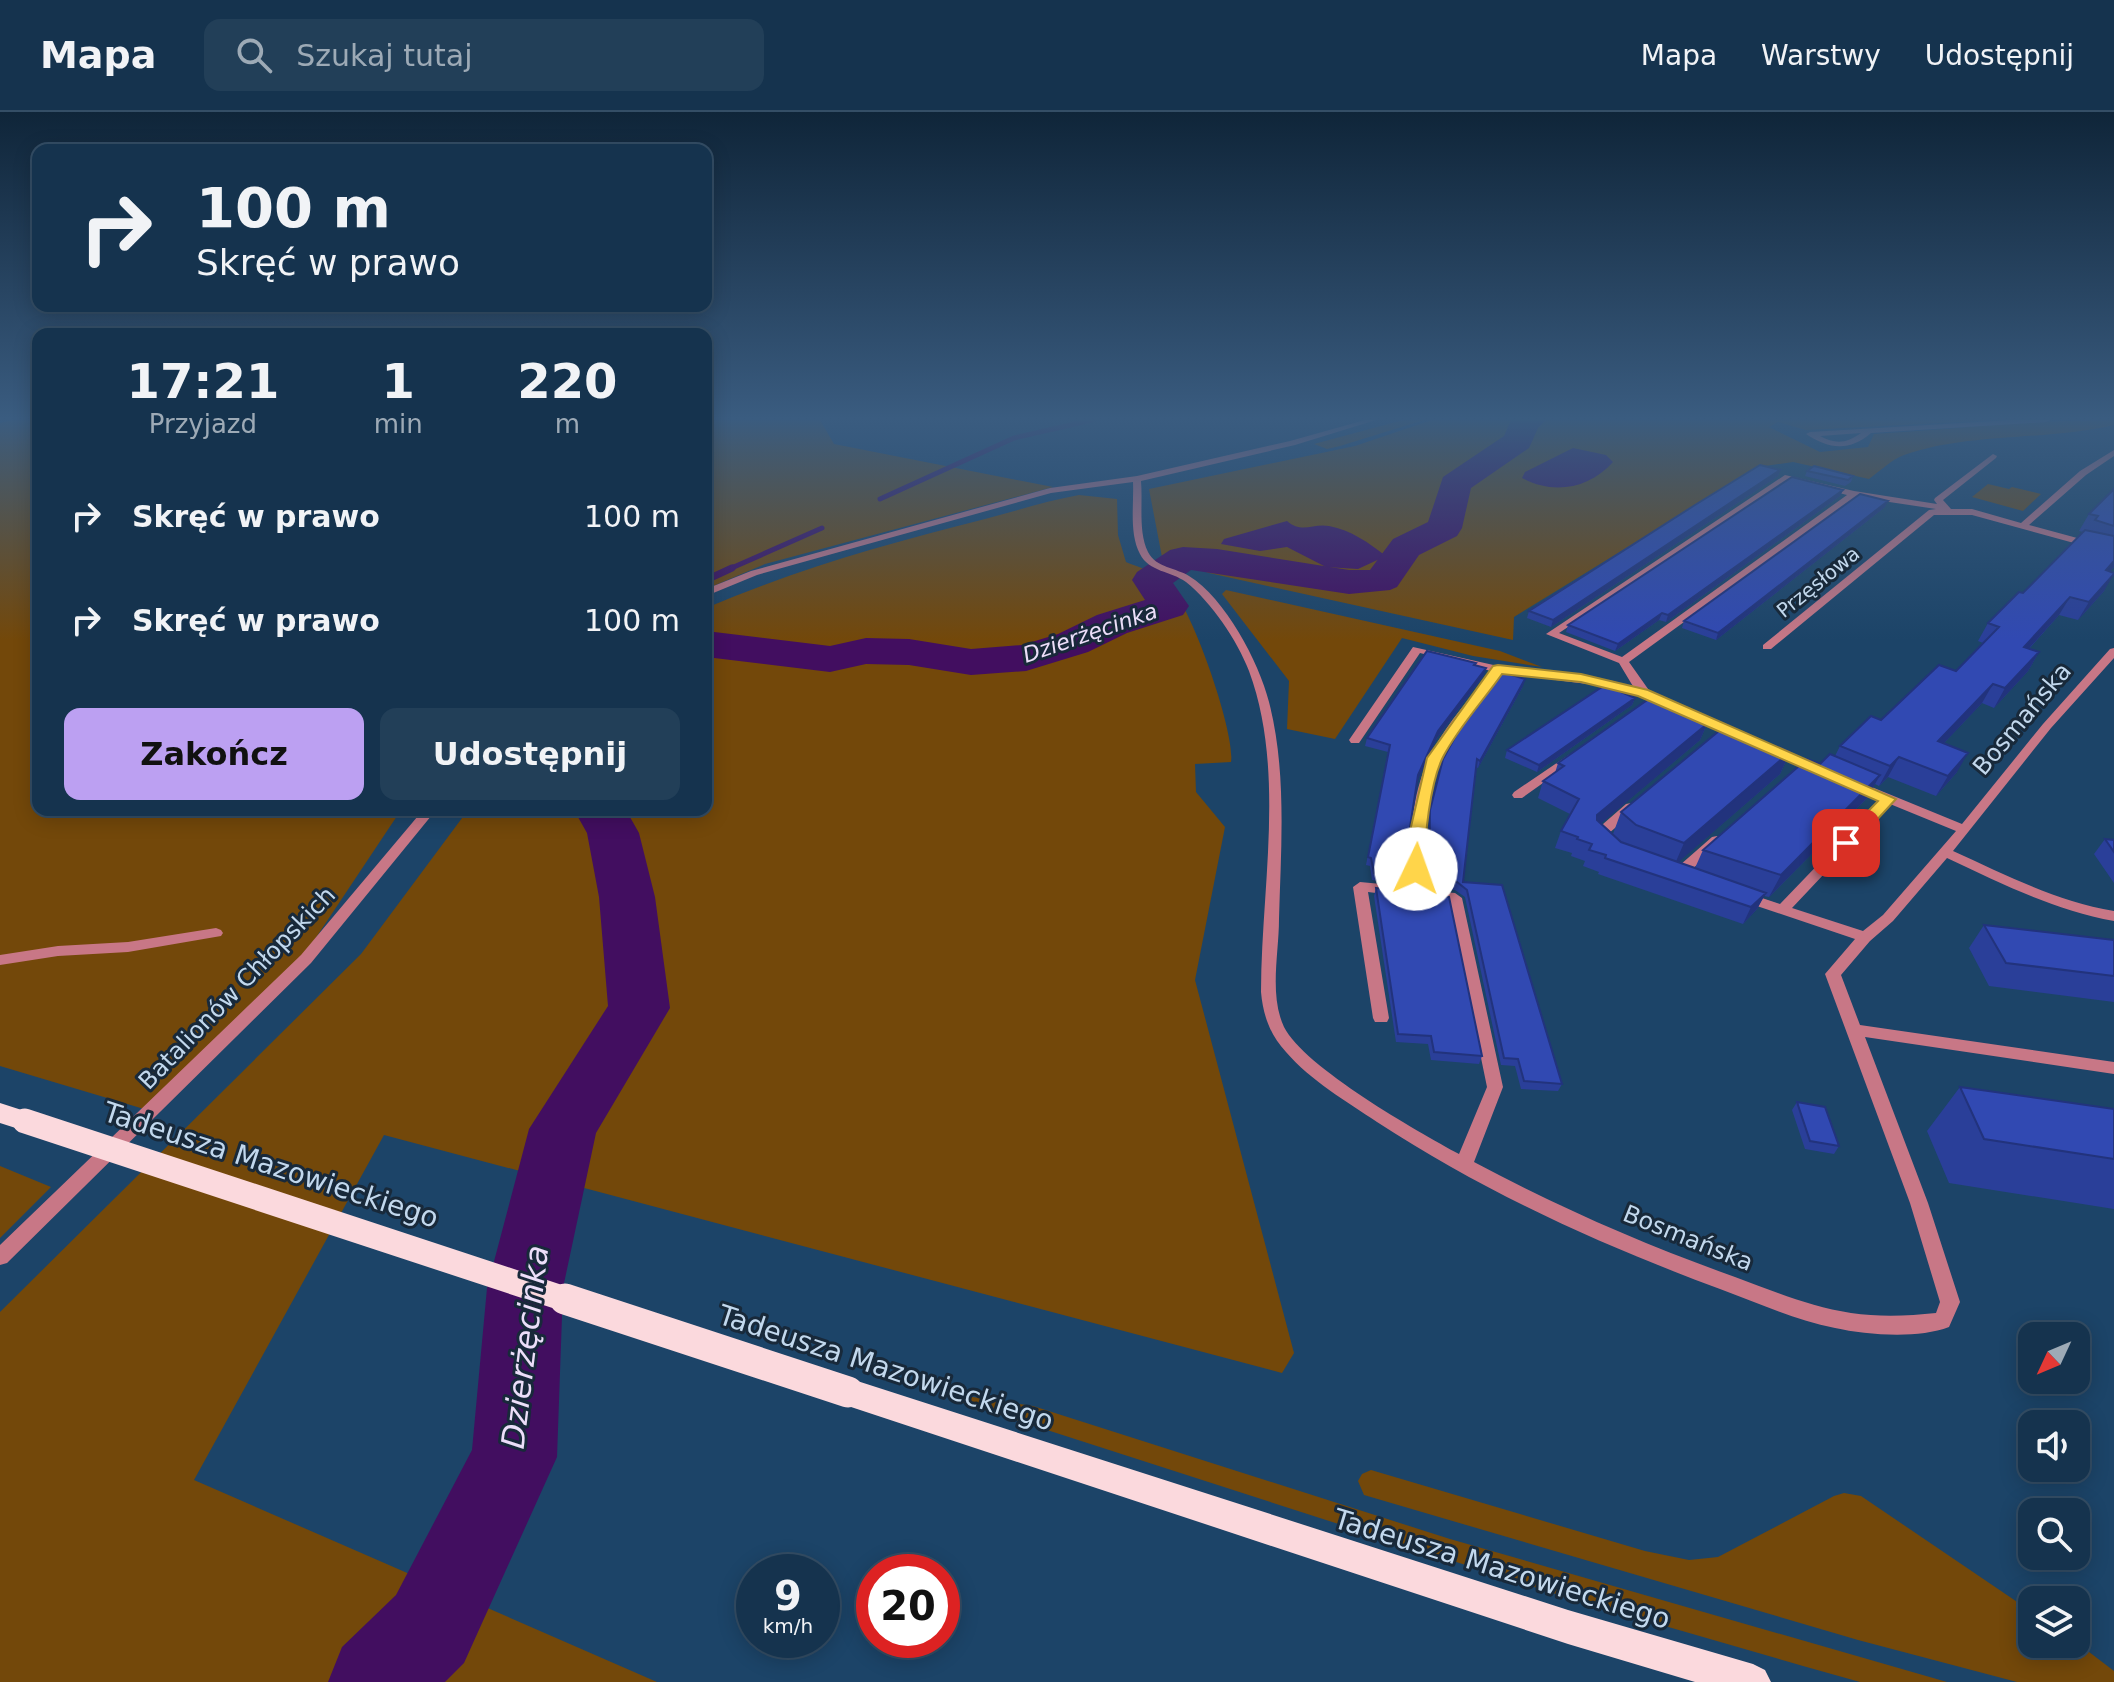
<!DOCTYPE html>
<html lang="pl">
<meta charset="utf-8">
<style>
body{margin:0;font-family:"DejaVu Sans",sans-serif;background:#223f58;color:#f1f3f6;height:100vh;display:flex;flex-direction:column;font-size:30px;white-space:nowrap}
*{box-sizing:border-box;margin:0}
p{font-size:26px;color:#9daab6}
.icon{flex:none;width:44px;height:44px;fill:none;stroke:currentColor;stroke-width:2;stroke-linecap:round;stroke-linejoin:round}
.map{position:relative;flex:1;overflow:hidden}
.drawer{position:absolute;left:32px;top:216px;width:680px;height:488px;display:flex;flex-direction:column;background:#15334e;border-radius:16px;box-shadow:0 4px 20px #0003,0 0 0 2px #344e66}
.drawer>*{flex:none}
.guide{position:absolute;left:32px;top:32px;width:680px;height:168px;border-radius:16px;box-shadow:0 4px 20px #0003,0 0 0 2px #344e66;background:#15334e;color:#f1f3f6;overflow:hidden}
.needle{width:52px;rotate:226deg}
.controls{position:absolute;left:2018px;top:1210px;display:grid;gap:16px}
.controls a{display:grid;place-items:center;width:72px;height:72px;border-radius:16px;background:#15334e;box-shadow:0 4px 20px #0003,0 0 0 2px #344e66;font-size:40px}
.speed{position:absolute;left:736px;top:1442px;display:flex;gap:16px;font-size:40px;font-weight:700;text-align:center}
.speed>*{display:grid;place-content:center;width:104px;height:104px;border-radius:50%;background:#15334e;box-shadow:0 4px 20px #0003,0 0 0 2px #344e66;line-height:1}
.speed small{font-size:20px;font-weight:400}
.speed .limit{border:12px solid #d22;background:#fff;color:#111}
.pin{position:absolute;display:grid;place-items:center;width:68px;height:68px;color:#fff;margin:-34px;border-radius:16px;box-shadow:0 4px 12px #0006}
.me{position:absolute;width:88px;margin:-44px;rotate:3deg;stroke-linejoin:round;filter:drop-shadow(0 0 6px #0008)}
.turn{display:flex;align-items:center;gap:28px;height:168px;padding:0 32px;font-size:36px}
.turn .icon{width:104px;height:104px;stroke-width:2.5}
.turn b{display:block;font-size:56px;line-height:68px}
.eta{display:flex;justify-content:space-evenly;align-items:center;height:136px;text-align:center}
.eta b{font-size:48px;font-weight:600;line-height:56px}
.action{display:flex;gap:16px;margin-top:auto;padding:16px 32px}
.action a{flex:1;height:92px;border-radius:16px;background:#bca0f2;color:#111;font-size:32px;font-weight:600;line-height:92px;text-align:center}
.action a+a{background:#223f58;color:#f1f3f6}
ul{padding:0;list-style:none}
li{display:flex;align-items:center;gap:24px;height:104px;padding:0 32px}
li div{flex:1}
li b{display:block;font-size:30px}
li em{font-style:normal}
header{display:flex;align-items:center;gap:48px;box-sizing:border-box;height:112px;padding:0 40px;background:#15334e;border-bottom:2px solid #344e66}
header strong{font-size:38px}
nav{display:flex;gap:44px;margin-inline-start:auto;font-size:28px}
.search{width:560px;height:72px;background:#223f58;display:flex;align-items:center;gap:20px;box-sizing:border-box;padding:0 28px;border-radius:16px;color:#9daab6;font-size:30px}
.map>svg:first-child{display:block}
.green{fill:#73480a}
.water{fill:#420e60}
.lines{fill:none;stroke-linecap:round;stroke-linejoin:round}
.stream-far1{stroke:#420e60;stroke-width:5}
.stream{stroke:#420e60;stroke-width:7}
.river{fill:#420e60;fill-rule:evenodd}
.minor{fill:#c87786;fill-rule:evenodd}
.major{fill:#fbd9dd;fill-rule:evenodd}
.major-bridge-far1{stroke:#fbd9dd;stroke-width:25}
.major-bridge{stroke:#fbd9dd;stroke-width:31}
.wall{fill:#2a3f99}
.shaded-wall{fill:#22337d}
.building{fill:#3149b2;stroke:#22337d;stroke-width:2}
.route{fill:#ffd54a;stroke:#a68a30;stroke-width:2}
.labels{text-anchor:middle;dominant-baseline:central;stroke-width:6;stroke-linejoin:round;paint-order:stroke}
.far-street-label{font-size:20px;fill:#c2d8ed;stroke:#18293a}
.far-water-label{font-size:22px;font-style:italic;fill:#ecdef9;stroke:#18293a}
.street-label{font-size:24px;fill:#c2d8ed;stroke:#18293a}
.near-street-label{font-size:28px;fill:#c2d8ed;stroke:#18293a}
.near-water-label{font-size:32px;font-style:italic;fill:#ecdef9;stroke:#18293a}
</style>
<header>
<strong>Mapa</strong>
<div class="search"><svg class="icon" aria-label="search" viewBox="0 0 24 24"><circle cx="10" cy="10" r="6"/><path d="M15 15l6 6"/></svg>Szukaj tutaj</div>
<nav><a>Mapa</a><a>Warstwy</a><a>Udostępnij</a></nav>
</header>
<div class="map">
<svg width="2114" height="1570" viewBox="0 0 2114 1570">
<rect width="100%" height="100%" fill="#1c4468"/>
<path class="green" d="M12 308H38V698H401L305 842 144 997 0 954V311Z
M706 308H820L834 332 1053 375 765 452 706 477Z
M1403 308H1424L1340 334 1327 337 1314 332Z
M1432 308H1996L1806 318 1778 310 1769 315 1820 340 1868 335 1874 322C1954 317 2034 308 2114 308V313C2046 329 1970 320 1904 343 1892 347 1879 360 1869 367L1793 350 1758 355 1514 505 1513 528 1209 461 1162 445 1149 377 1355 334Z
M1988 372 2009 377 2012 375 2041 382 2023 399 1972 385Z
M1079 383 1117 387 1118 423 1126 450C1138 455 1155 460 1165 468 1189 486 1236 621 1231 650L1195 652 1196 680 1225 715 1195 868 1294 1241 1282 1261 384 1023 194 1368 657 1570H0V1200L361 842 468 698H706V496C800 456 886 432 985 407 1016 399 1046 389 1079 383Z
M1226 478 1500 539 1542 555 1473 544 1402 526 1335 627 1287 617 1289 569 1222 482Z
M0 1054 51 1075 0 1126Z
M952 1282 1033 1294 1450 1427 1947 1570H1860L1803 1554 1568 1486 951 1287Z
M1371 1358 1645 1439 1689 1448 1718 1445 1834 1384 1844 1381 1861 1384 2032 1500V1532L2076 1530 2114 1559V1570H2017L1858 1528 1364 1383 1358 1369 1362 1362Z"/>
<path class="water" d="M1573 336 1606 343 1613 350C1589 377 1553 383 1522 366L1525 360Z
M1287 409C1302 422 1313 411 1329 414 1351 418 1369 431 1386 444L1358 457 1326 455 1287 435 1260 439 1221 432 1224 427Z"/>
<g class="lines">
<path class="stream-far1" d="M880 387 1014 326 1092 308
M727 458 822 416"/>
<path class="stream" d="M706 468 732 456"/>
<path class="river" d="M1511 308H1546L1538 316 1529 336 1471 376 1462 416 1457 424 1419 443 1397 475 1390 478 1349 482 1191 458 1173 471 1189 494 1183 503 1127 521 1088 540 1026 559 971 563 909 553 866 552 830 560 706 545V519L830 534 866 526 909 527 971 537 1022 533 1058 522 1097 503 1145 488 1132 468 1137 460 1170 438 1183 435 1217 437 1349 458H1370L1393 427 1428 410 1443 365 1504 324Z
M574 698H626L639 721 655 785 670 896 596 1021 563 1176 557 1345 464 1551 445 1570H328L342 1535 396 1483 472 1338 487 1176 529 1017 608 894 599 785 587 721Z"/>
<path class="minor" d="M1365 308H1376L1295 333 1141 369C1143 391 1138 420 1148 440 1156 456 1177 456 1189 464 1225 486 1259 550 1269 590 1287 660 1281 735 1279 807 1279 841 1269 883 1284 915 1304 955 1418 1020 1459 1042L1487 975 1449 790 1412 786 1405 781 1410 777C1409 730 1410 681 1433 638 1449 609 1471 585 1491 559L1420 541 1359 631H1351L1349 628 1413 535 1498 554 1613 569 1634 576 1619 551 1546 522 1785 363 1854 379 1937 392 1934 388 1935 386 1993 342 1997 344 1996 346 1943 388 1951 397H1972L2021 411 2080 359 2114 338V344L2086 363 2029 413 2114 436V442L1972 403H1934L1771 537H1763V533L1929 398 1936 397 1856 385 1629 550 1653 584 1651 586H1643L1611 575 1501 561C1482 586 1461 609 1446 637 1422 680 1423 730 1424 778L1455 781 1462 786 1503 975 1474 1050C1558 1095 1645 1133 1735 1165 1773 1179 1810 1195 1851 1201 1879 1205 1908 1204 1936 1201L1940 1190 1910 1091 1825 862 1855 827 1739 788 1737 785 1744 780 1780 792 1880 688 1849 675 1847 672 1849 669H1857L1962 712 2043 612 2110 537 2114 536V546L2051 616 1953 739C2006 763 2056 789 2114 799V809C2054 798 2002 772 1947 746L1893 809 1870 829 1841 863 1860 913 2114 950V962L1865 925 1928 1091 1960 1190 1949 1215C1918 1227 1867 1223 1835 1216 1795 1208 1758 1191 1720 1177 1601 1133 1484 1080 1377 1010 1346 989 1311 969 1286 940 1270 923 1263 903 1261 880 1261 777 1286 659 1249 559 1237 528 1212 491 1186 470 1171 459 1149 460 1140 442 1129 421 1134 393 1133 370L1051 381 757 463 706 484V477L751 459 1050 376 1137 364 1290 329ZM1789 368 1847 383 1622 545 1559 521ZM1890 692 1956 719 1883 803 1863 819 1792 796Z
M2012 308H2050L2046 310 1871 321C1849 340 1829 337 1806 322L1810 320ZM1861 321C1846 332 1835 332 1820 324Z
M1688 599 1743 620 1745 623 1743 626H1735L1684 604V600Z
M1773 634 1823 655 1825 658 1823 661H1815L1769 641 1767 638 1769 635Z
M1570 642 1574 643 1576 646 1574 649 1522 686H1514L1512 683 1514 680Z
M1631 691 1637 695 1636 698 1608 722 1614 729 1612 732H1602L1593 722 1595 719 1626 692Z
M423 698H436L311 851 7 1151 0 1153V1133L301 843Z
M1717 724 1722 725 1724 728 1722 731 1682 766H1672L1670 763 1672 760 1712 725Z
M1360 770 1392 773 1399 778 1392 783 1368 780 1389 906 1387 910H1375L1373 906 1353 775Z
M216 816 221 818 223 821 221 824 128 840 58 844 0 853V843L58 834 128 830Z"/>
<path class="major" d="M0 991 34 1002 37 1009 34 1016 25 1019 0 1011Z
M848 1266 1568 1498 1753 1552 1765 1558 1771 1570H1695L1568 1532 848 1294 838 1290 833 1280 838 1270Z"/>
<path class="major-bridge-far1" d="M25 1009 571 1189"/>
<path class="major-bridge" d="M565 1187 848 1280"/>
</g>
<path class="wall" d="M1780 358 1778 364 1551 515 1527 506 1529 499Z
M1807 359 1853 364 1851 370 1845 374 1805 364Z
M2114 377V455L2110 459 2104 479 2078 508 2059 503 2029 537 2039 540 2028 559 1994 596 1982 591 1944 631 1957 660 1936 684 1888 665 1879 674 1875 672 1868 685 1769 785 1764 784 1757 797 1743 812 1598 762 1599 760 1583 754 1585 749 1571 744 1572 741 1555 736 1561 719 1570 702 1538 686 1543 669 1555 661 1558 651 1706 606 1704 611 1707 612 1700 628 1601 711 1613 722 1621 700 1790 640 1780 662 1678 750 1695 756 1703 738 1820 652 1835 644 1840 634 1956 559 1983 531 1978 529 1988 511 2023 481 2083 420 2079 419 2089 402Z
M1843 378 1840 384 1666 510 1659 508 1615 539 1566 520 1568 513Z
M1885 395 1716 528 1682 516 1684 509Z
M1475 554 1484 563 1437 626 1417 668 1410 715 1409 765 1407 773 1372 768 1370 754 1366 753 1388 640 1365 634 1367 626Z
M1523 574 1478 656 1476 655 1463 770 1502 773 1562 972 1558 979 1521 977 1515 954 1501 953 1465 785 1455 778 1427 775 1429 706 1443 647Z
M1635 586 1632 593 1537 660 1505 646 1507 638Z
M2105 727 2114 728V771L2094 742Z
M1376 776 1482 944 1479 952 1431 948 1428 932 1396 930 1374 784Z
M1984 813 2114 828V890L1989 874 1969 836Z
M1960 975 2114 997V1097L1949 1071 1927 1019Z
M1797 990 1839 1034 1834 1042 1805 1037 1792 998Z"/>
<path class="shaded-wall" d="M1780 358 1778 364 1551 515 1553 508Z
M1843 378 1840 384 1666 510 1668 503Z
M1888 389 1885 395 1716 528 1718 521Z
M2114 449V455L2095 476 2106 458Z
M2114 462 2104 479 2078 508 2089 490Z
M2070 485 2059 503 2013 554 2024 535Z
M1662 501 1659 508 1615 539 1618 532Z
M2039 540 2028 559 1994 596 2005 576Z
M1486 556 1484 563 1437 626 1417 670 1418 663 1438 619Z
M1525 567 1523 574 1478 656 1480 649Z
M1993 572 1982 591 1927 649 1938 629Z
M1635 586 1632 593 1537 660 1539 653Z
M1706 606 1702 616 1707 612 1700 628 1591 720 1597 703Z
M1790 640 1780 662 1674 754 1684 731Z
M1968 641 1957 660 1936 684 1948 664Z
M1899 645 1888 665 1879 674 1890 654Z
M1880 663 1868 685 1769 785 1781 763Z
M1766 781 1757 797 1743 812 1751 795Z"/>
<path class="building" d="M1760 353 1780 358 1553 508 1529 499 1695 393Z
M1814 354 1853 364 1848 368 1807 359Z
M1792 365 1843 378 1668 503 1662 501 1618 532 1568 513Z
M2114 377V414L2095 408 2098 404 2089 402Z
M1860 382 1888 389 1718 521 1684 509Z
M2085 418 2114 424V449L2106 458 2114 461V462L2089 490 2070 485 2024 535 2039 540 2005 576 1993 572 1938 629 1968 641 1948 664 1899 645 1890 654 1840 634 1871 604 1881 608 1939 553 1956 559 1999 515 1988 511 2019 480 2023 481Z
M1427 539 1476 551 1474 553 1486 556 1438 619 1418 663 1410 715 1409 765 1374 761 1371 746 1368 745 1390 633 1367 626Z
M1502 560 1525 567 1480 649 1477 647 1463 770 1502 773 1562 972 1524 969 1518 947 1504 946 1467 778 1457 770 1429 768 1430 698 1443 647 1463 611Z
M1605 573 1635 586 1539 653 1507 638Z
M1653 584 1706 606 1701 610 1707 612 1597 703V708L1621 730 1766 781 1751 795 1605 746 1606 743 1589 738 1592 732 1577 727 1578 725 1561 719 1579 687 1543 669 1564 654 1558 651Z
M1725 614 1790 640 1684 731 1636 713 1621 700Z
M1830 642 1880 663 1781 763 1703 738 1807 647 1820 652Z
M2105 727 2114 728V740Z
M1376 776 1449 785 1482 944 1434 940 1431 924 1398 922Z
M1984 813 2114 828V864L2006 851Z
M1960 975 2114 997V1047L1984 1027Z
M1797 990 1825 995 1839 1034 1810 1029Z"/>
<linearGradient id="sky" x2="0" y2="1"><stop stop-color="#0f2539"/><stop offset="0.58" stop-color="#3a5c80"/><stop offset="1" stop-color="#3a5c80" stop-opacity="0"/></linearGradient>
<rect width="2114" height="528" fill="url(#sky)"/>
<path class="route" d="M1498 553 1581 562 1648 578 1896 687 1852 735H1840L1837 731 1840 728 1878 689 1638 584 1581 570 1502 562C1483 589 1458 616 1443 645 1430 671 1424 727 1425 757L1416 762 1410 761 1407 732 1427 646 1493 554Z"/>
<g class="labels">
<g class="far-street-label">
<text transform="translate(1818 470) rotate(-39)">Przęsłowa</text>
</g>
<g class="far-water-label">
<text transform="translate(1090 521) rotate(-19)">Dzierżęcinka</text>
</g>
<g class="street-label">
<text transform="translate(2022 607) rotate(-50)">Bosmańska</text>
<text transform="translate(237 876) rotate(-46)">Batalionów Chłopskich</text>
<text transform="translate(1688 1126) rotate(22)">Bosmańska</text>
</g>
<g class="near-street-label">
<text transform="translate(271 1053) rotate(18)">Tadeusza Mazowieckiego</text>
<text transform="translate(886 1256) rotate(18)">Tadeusza Mazowieckiego</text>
<text transform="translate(1502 1457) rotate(17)">Tadeusza Mazowieckiego</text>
</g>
<g class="near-water-label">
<text transform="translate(525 1235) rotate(-83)">Dzierżęcinka</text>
</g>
</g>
</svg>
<div class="controls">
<a><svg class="needle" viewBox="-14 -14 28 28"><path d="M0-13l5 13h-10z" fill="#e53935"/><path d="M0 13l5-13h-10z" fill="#9daab6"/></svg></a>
<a><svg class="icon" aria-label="sound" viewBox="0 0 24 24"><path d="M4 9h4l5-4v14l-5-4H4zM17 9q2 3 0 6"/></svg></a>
<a><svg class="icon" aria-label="search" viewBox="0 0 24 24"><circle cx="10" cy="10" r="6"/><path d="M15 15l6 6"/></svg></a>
<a><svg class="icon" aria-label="layers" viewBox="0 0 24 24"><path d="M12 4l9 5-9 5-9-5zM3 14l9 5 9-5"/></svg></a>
</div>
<div class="speed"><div>9<small>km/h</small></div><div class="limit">20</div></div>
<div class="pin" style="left:1846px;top:731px;background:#d93025"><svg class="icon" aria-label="arrive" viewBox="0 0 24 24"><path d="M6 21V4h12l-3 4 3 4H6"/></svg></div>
<svg class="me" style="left:1416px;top:757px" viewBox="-20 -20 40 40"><circle r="19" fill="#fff"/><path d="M0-13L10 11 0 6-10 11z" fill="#ffd54a"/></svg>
<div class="guide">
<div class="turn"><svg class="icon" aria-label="right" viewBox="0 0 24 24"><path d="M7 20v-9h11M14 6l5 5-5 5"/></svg><div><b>100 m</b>Skręć w prawo</div></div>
</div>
<section class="drawer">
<div class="eta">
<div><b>17:21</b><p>Przyjazd</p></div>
<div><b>1</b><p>min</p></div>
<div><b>220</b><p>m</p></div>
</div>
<ul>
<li><svg class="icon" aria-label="right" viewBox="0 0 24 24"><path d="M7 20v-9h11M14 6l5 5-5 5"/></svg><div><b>Skręć w prawo</b></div><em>100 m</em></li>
<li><svg class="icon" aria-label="right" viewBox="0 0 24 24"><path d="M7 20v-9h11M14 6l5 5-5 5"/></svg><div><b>Skręć w prawo</b></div><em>100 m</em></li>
</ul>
<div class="action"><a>Zakończ</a><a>Udostępnij</a></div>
</section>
</div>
